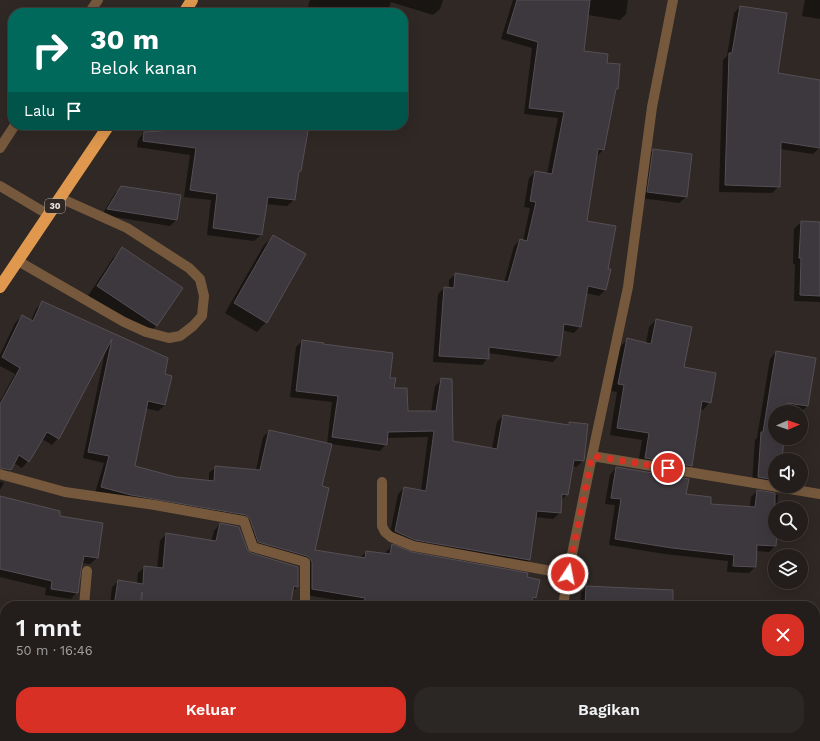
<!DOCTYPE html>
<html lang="id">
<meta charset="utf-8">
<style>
body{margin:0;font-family:"Work Sans",sans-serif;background:#2b2724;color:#f1f3f6;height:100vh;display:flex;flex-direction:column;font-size:15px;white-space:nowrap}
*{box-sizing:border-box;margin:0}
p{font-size:13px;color:#a3a2a3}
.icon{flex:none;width:22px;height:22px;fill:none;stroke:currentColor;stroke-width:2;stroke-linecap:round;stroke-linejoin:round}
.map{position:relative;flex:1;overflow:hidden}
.panel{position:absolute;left:0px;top:601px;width:820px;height:140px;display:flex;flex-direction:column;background:#231e1b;border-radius:16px 16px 0 0;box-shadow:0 4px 16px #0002,0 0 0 1px #403c3a}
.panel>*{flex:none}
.guide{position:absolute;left:8px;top:8px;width:400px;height:122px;border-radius:16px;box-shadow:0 4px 16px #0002,0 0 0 1px #403c3a;background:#00695c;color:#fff;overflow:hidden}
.needle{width:26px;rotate:88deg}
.tools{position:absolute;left:768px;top:405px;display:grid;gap:8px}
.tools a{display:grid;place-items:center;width:40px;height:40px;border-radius:50%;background:#231e1b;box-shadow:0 4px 16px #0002,0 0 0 1px #403c3a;font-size:20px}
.pin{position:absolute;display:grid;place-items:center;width:34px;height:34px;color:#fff;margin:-17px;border:2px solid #fff;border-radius:50%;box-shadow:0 1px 4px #0007}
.me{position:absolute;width:44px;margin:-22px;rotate:11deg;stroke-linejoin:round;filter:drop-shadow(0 0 3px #0008)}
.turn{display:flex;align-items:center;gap:14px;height:84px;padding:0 16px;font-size:18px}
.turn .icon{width:52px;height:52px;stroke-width:2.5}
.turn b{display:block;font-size:28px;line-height:34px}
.then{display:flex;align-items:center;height:38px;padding:0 16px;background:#0003;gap:8px;font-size:15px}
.round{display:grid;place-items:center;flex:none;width:42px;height:42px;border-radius:16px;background:#2b2724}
.summary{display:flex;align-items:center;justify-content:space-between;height:68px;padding:0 16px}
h1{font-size:24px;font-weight:600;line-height:30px}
.cta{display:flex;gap:8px;margin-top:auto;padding:8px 16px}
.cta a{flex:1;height:46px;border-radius:16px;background:#d93025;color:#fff;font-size:16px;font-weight:600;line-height:46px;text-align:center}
.cta a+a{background:#2b2724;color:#f1f3f6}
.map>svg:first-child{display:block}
.shadow{fill:#0007}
.building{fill:#3d383e;stroke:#554f55}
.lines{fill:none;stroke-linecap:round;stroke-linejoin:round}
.lane{stroke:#76593d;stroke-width:10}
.street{stroke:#76593d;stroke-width:10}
.highway{stroke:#df984d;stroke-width:12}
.route{stroke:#d93025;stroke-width:7;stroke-dasharray:0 12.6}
.labels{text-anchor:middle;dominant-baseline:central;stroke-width:4;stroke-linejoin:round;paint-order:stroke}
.shield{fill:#2f2824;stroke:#b1aca8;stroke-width:1}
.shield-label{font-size:9px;font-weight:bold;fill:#e9e5e1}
</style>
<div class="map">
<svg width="820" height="741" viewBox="0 0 820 741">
<rect width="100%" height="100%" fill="#2f2824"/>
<path class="shadow" d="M310 0H443L440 9 433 15 391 2 387 13H306Z
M513 0H628L626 14 620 20 588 15 583 52 606 64 615 90 603 150 597 156H596L586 222 607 269 605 290 599 296 586 293 580 326 574 333 562 330 559 355 553 362 488 353V358L482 365 433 362 438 294 444 288H449V280L456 274 504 283 514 246 520 240 523 241 530 208 524 207 529 178 535 172 547 174 558 118 524 114 532 48 501 39Z
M805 0H820V19L802 16Z
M740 7 777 73 820 81V147L813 154 780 149 779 186 772 193 719 192 723 60 727 56 734 13Z
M188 125H308L300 171 298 173 294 200 287 206 266 204 261 235 254 241 207 235 211 200 184 197 190 155 137 147 138 140 144 133 187 130Z
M653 150 686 197 679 203 641 198 647 157Z
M122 187 176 220 170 226 102 215 115 193Z
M801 222 820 224V302L794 301 795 264H793L794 229Z
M274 236 266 322 257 332 225 313 264 245Z
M123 248 182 288 156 326 147 335 88 296 113 258Z
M42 303 167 359 164 375 165 405 158 411 145 408 133 467 175 478 209 481V473L216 467 256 470 263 437 269 431 327 444 332 402 290 397 296 347 302 341 322 345 388 378 393 389 407 412H431L435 386 441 380 452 442 492 449 497 422 503 416 567 425 569 423 583 461 576 467 572 466 567 494 561 501 560 513 553 519 535 517 529 560 523 566 389 538 398 494 404 488 421 491 428 437 387 438 386 444 380 451 331 444 321 487 314 550 360 558 366 552 385 554 386 552 392 546 412 553 526 578 535 598 532 601 531 606H341L342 601 306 595 304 564 252 548 242 522 95 493 104 463 83 458 105 352 58 438 52 445 42 439 28 461 22 468 14 463 10 470 4 476 0 475V401L15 374 0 366V355L15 323 22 316 31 321 36 309Z
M656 320 682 368 710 402 703 410 700 409 691 466 683 473 638 465 642 440 610 435 617 392 611 391 620 347 628 339 646 343 649 327Z
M776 352 807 406 801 412 785 410V412H775V438H783L781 460H775V485L752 483 755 440 757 438 770 359Z
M616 468 710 505 750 507 751 497 757 491 778 495 777 508H775V546L769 552 756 551 755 567 749 573 727 572 728 561 665 554 609 545 615 505 605 504 610 475Z
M0 481 4 483 0 490Z
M0 497 59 517 97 558 90 564 81 563 77 592 71 599 45 595 46 588 0 577Z
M220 524 248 553 298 586 292 592 289 606H101L103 604 110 605 112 587 119 581 137 584 138 573 145 567 157 568 160 541 166 534 211 542 214 531Z
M587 587 651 606H580L581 593Z
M0 664 5 665V736H54L53 741H0Z
M815 689H820V741H563V736H815Z
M192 736H255L253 741H191Z
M446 736H512L511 741H484V739Z
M268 738 280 741H264Z"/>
<path class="building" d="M517 0H590L584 51 608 54 607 63 620 64 618 89H616L604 150 598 149 587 221 616 226 608 269H611L606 290 588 286 581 327 564 324 560 356 489 347V359L439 356 444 287 454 288 455 273 508 282 520 239 527 241 536 202 530 201 535 171 552 174 564 112 529 108 538 42 507 33Z
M740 6 787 13 778 73 820 80V148L781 142 780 187 725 185 729 53H732Z
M193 125H309L301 171H299L295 200 268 197 262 235 213 228 217 194 190 190 196 148 143 141 144 132 192 129Z
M653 149 692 154 687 197 647 192Z
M121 186 181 195 177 220 107 209Z
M801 221 820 222V296L800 295 801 258H799Z
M273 235 306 254 267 323 234 303Z
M122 247 183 288 157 326 97 286Z
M42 301 168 358 165 374 172 376 165 405 148 401 135 466 176 477 214 481 215 466 260 470 269 430 332 444 322 486 329 488 315 550 365 558 366 551 390 554 392 544 412 552 528 573 527 577 540 580 536 598 533 597 532 606H364L365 598 312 589V562L310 558 307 556 258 542 250 519 246 515 131 495 101 487 109 456 88 452 112 339 59 439 47 432 29 462 19 455 11 470 0 468V404L20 368 2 357 22 315 33 321Z
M656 319 692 327 684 367 716 373 711 403 702 401 692 466 645 458 649 433 617 428 624 385 618 384 627 338 651 344Z
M302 340 324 343 323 344 393 353 390 378H396L394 388H407L408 411H436L441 378 452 379 453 441 497 449 503 415 569 425V422L588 424 584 461 574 460 568 495 562 494 561 513 537 511 530 560 415 540 395 531 404 487 426 491 434 431 388 432 387 445 332 437 338 396 296 391Z
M776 351 816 358 808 406 787 403 786 412H775V438H784L782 460H775V480L758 477 761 432H763Z
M616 467 689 479 686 494 711 497V504L755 507 757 490 775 493V534H777L776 546 757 545 756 567 733 566 734 555 672 548 615 539 621 499 611 498Z
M0 496 60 511V516L103 523 98 558 84 556 81 570 78 593 51 589 52 581 0 569Z
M220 523 239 527 247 549 251 553 298 567V587L294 586 290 606H188L142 601V592L140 606H114L118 580 143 584 144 566 163 568 166 533 216 541Z
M586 586 673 590V606H585Z"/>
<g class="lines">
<path class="lane" d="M18 261 124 322 146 332 169 338 180 336 193 326 202 316 204 296 200 279 189 268 127 228 60 198"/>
<path class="street" d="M89 13 98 0
M0 148 15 125
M0 186 49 215
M592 456 820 494
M0 474 65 492 155 505 244 521 253 547 305 562V606
M382 482V526L385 532 391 537 413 546 568 574
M84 606 87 571
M563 606 568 574 592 456 628 287 652 107 673 0
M0 636 5 638
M380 736 411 741
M61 741 62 736
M260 741 261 736
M336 741 337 736
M549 741V736"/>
<path class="highway" d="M184 13 192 0
M0 287 109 125"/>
</g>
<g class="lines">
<path class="route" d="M568 574 592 456 668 468"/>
</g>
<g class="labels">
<rect class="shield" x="45" y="199" width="20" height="14" rx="3"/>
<g class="shield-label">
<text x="55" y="206">30</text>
</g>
</g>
</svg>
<div class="tools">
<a><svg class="needle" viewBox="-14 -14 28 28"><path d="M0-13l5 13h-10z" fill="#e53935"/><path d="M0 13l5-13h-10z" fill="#a3a2a3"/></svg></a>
<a><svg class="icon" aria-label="sound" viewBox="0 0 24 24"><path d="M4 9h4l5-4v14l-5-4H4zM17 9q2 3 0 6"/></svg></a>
<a><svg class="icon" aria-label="search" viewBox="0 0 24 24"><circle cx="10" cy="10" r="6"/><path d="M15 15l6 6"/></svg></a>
<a><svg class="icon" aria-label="layers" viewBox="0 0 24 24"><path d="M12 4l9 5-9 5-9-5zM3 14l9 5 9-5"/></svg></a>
</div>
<div class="pin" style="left:668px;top:468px;background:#d93025"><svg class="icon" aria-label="arrive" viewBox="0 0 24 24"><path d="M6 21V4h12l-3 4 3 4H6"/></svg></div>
<svg class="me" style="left:568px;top:574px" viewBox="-20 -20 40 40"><circle r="17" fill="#d93025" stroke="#fff" stroke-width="3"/><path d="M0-11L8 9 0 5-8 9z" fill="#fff"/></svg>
<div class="guide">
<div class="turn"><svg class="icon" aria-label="right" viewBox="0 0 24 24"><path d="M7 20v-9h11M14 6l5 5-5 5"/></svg><div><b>30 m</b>Belok kanan</div></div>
<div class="then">Lalu<svg class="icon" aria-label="arrive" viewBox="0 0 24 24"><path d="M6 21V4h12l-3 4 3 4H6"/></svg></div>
</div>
<section class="panel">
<div class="summary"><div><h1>1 mnt</h1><p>50 m · 16:46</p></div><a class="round" style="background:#d93025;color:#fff"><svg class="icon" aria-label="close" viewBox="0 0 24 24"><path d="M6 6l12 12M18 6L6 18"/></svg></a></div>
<div class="cta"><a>Keluar</a><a>Bagikan</a></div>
</section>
</div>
